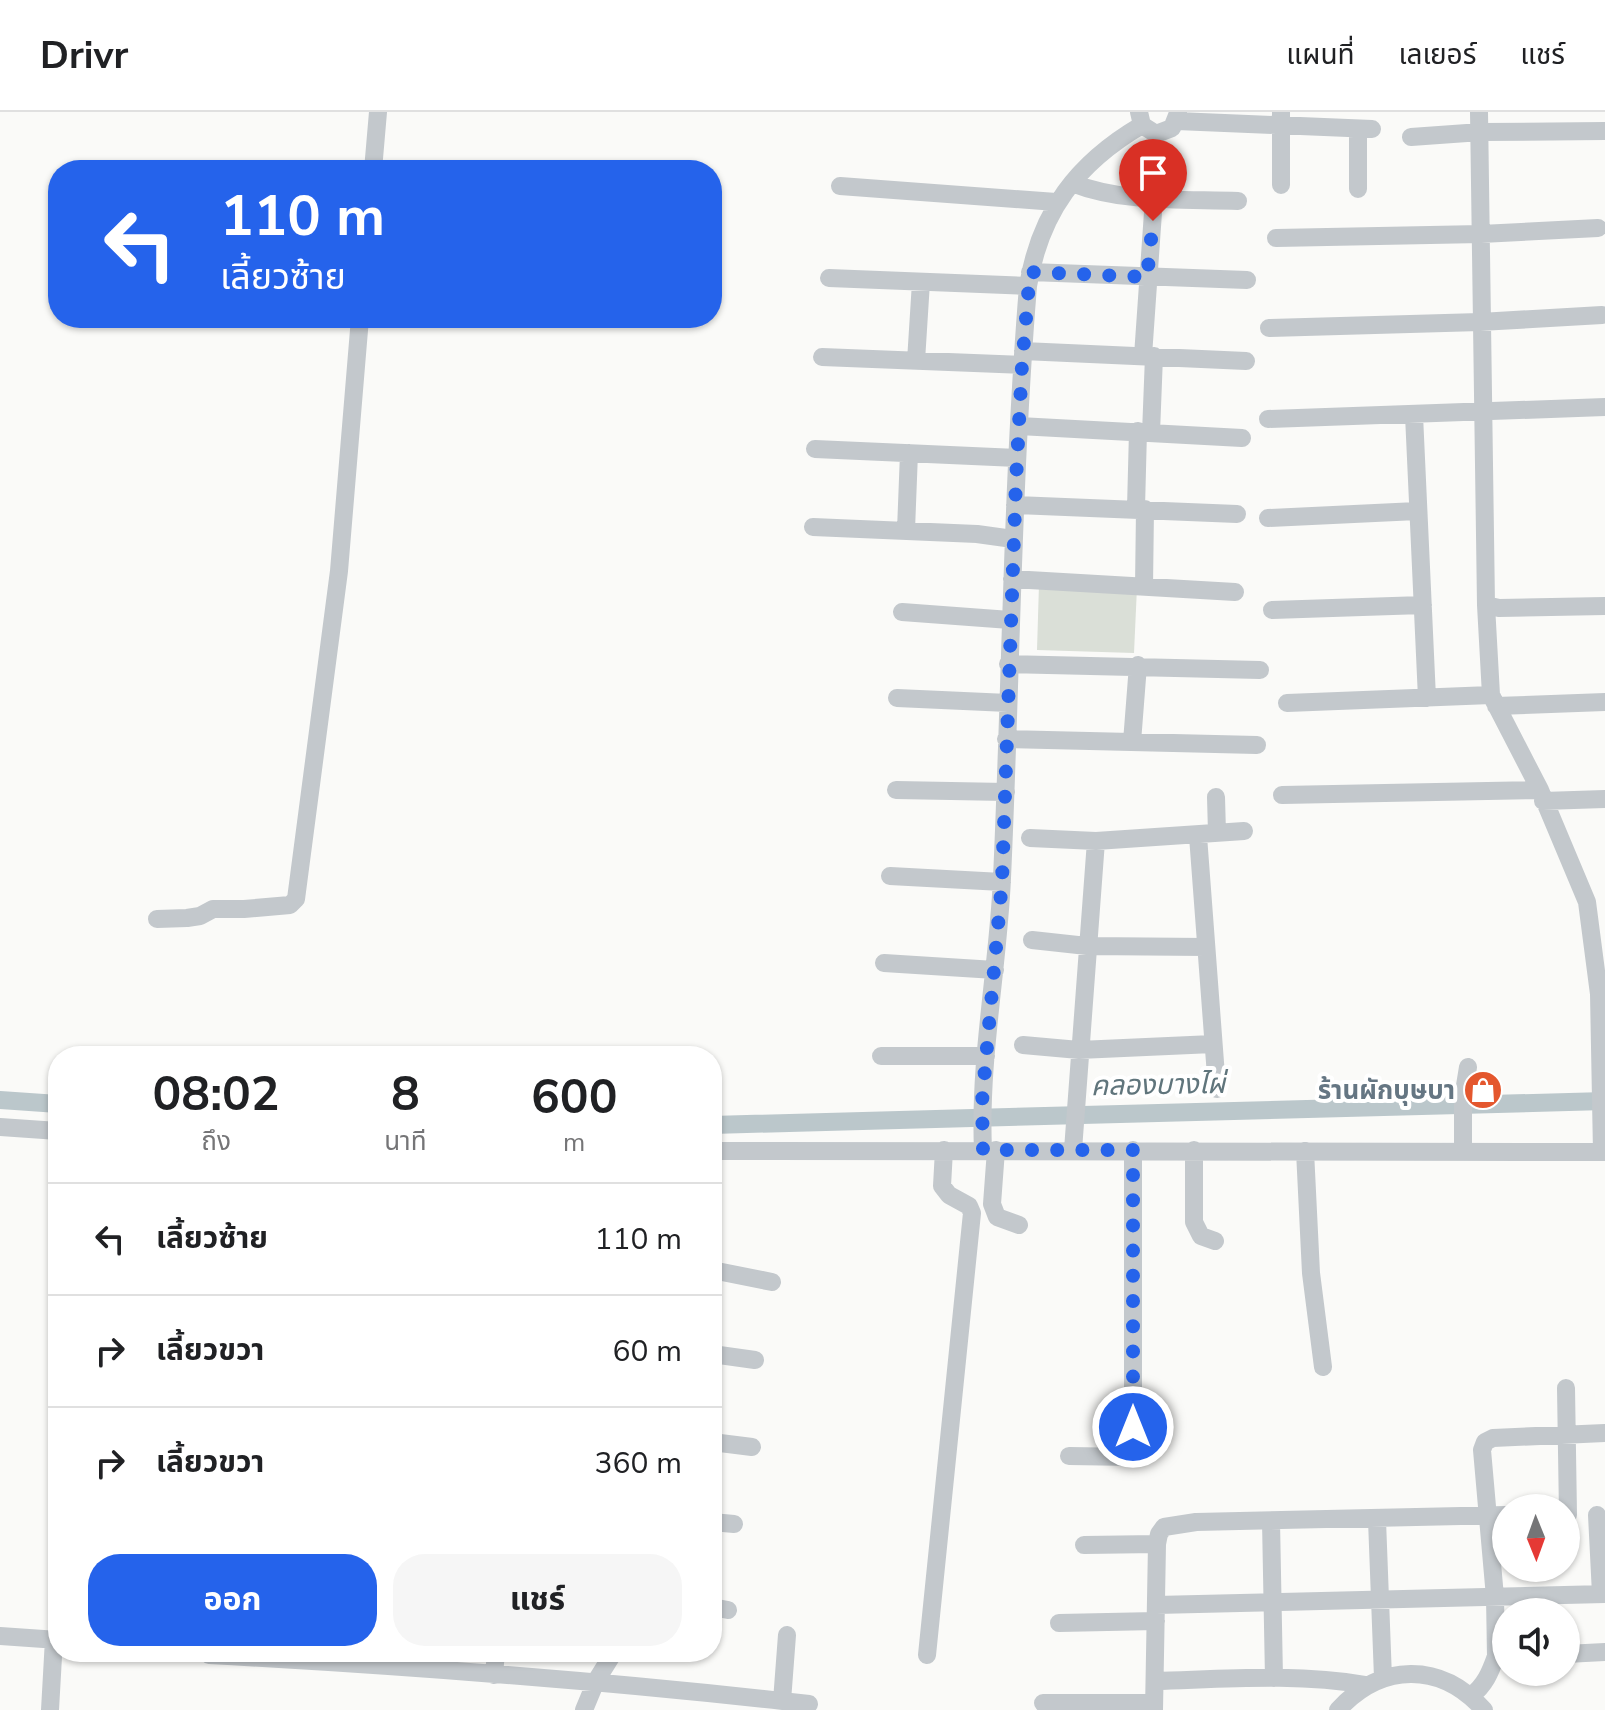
<!DOCTYPE html>
<html lang="th">
<meta charset="utf-8">
<style>
body{margin:0;font-family:"Nunito Sans","Noto Sans Thai",sans-serif;background:#f6f6f6;color:#202124;height:100vh;display:flex;flex-direction:column;font-size:30px;white-space:nowrap}
*{box-sizing:border-box;margin:0}
p{font-size:26px;color:#757577}
.icon{flex:none;width:44px;height:44px;fill:none;stroke:currentColor;stroke-width:2;stroke-linecap:round;stroke-linejoin:round}
.map{position:relative;flex:1;overflow:hidden}
.details{position:absolute;left:48px;top:934px;width:674px;height:616px;display:flex;flex-direction:column;background:#fff;border-radius:32px;box-shadow:0 2px 6px #0004}
.details>*{flex:none}
.top-card{position:absolute;left:48px;top:48px;width:674px;height:168px;border-radius:32px;box-shadow:0 2px 6px #0004;background:#2563eb;color:#fff;overflow:hidden}
.needle{width:52px;rotate:179deg}
.controls{position:absolute;left:1492px;top:1382px;display:grid;gap:16px}
.controls a{display:grid;place-items:center;width:88px;height:88px;border-radius:50%;background:#fff;box-shadow:0 2px 6px #0004;font-size:40px}
.pin{position:absolute;display:grid;place-items:center;width:68px;height:68px;color:#fff;margin:-82px -34px;border-radius:50% 50% 50% 0;rotate:-45deg;box-shadow:0 0 8px #0007}
.pin .icon{rotate:45deg}
.me{position:absolute;width:88px;margin:-44px;rotate:0deg;stroke-linejoin:round;filter:drop-shadow(0 0 6px #0008)}
.turn{display:flex;align-items:center;gap:28px;height:168px;padding:0 40px;font-size:36px}
.turn .icon{width:104px;height:104px;stroke-width:2.5}
.turn b{display:block;font-size:56px;line-height:68px}
.eta{display:flex;justify-content:space-evenly;align-items:center;height:136px;text-align:center}
.eta b{font-size:48px;font-weight:700;line-height:56px}
.button{display:flex;gap:16px;margin-top:auto;padding:16px 40px}
.button a{flex:1;height:92px;border-radius:32px;background:#2563eb;color:#fff;font-size:32px;font-weight:700;line-height:92px;text-align:center}
.button a+a{background:#f6f6f6;color:#202124}
ul{padding:0;list-style:none}
li{display:flex;align-items:center;gap:24px;height:112px;padding:0 40px;border-top:2px solid #e0e0e0}
li div{flex:1}
li b{display:block;font-size:30px}
li em{font-style:normal}
header{display:flex;align-items:center;gap:48px;box-sizing:border-box;height:112px;padding:0 40px;background:#fff;border-bottom:2px solid #e0e0e0}
header strong{font-size:38px}
nav{display:flex;gap:44px;margin-inline-start:auto;font-size:28px}
.map>svg:first-child{display:block}
.green{fill:#dadfd7}
.lines{fill:none;stroke-linecap:round;stroke-linejoin:round}
.canal{stroke:#bbc7cb;stroke-width:18}
.minor{stroke:#c3c8cc;stroke-width:18}
.route{stroke:#2563eb;stroke-width:14;stroke-dasharray:0 25.2}
.labels{text-anchor:middle;dominant-baseline:central;stroke-width:8;stroke-linejoin:round;paint-order:stroke}
.poi-label{font-size:26px;font-weight:bold;fill:#657683;stroke:#fff;text-anchor:end}
.water-label{font-size:28px;font-style:italic;fill:#60757c;stroke:#fff}
</style>
<header>
<strong>Drivr</strong>
<nav><a>แผนที่</a><a>เลเยอร์</a><a>แชร์</a></nav>
</header>
<div class="map">
<svg width="1605" height="1598" viewBox="0 0 1605 1598">
<rect width="100%" height="100%" fill="#fafaf8"/>
<path class="green" d="M1039 472 1137 475 1134 541 1037 538Z"/>
<g class="lines">
<path class="canal" d="M0 988 58 992
M712 1013 1605 989"/>
<path class="minor" d="M1139 0 1142 13 1156 22 1172 16 1178 1
M1479 0 1486 493 1491 583 1540 678 1587 790 1599 882 1602 1040
M1177 9 1372 17
M1411 25 1481 20 1605 19
M373 58 378 0
M1072 71C1123 91 1183 87 1238 89
M1281 73V0
M840 74 1056 90
M1358 77V17
M1276 126 1481 122 1598 116
M1030 160 1247 168
M829 166 1028 174
M1269 216 1480 210 1602 203
M1023 239 1246 249
M1143 244 1154 86
M822 245 1022 253
M916 249 921 170
M1414 303 1427 586
M1268 307 1605 295
M1019 314 1242 326
M1151 321 1154 244
M815 337 1017 346
M1015 393 1237 402
M1136 396 1138 319
M1268 406 1417 399
M813 415 977 422 1013 427
M906 418 909 341
M1012 467 1235 480
M1144 475 1145 397
M1486 493 1499 496 1605 494
M1272 498 1423 493
M902 500 1010 508
M1008 552 1260 558
M897 586 1008 591
M1287 591 1491 583
M1496 594 1605 590
M1006 627 1257 633
M1132 630 1138 553
M896 678 1006 680
M1282 683 1540 678
M1216 685 1217 721
M1543 689 1605 687
M1198 724 1217 977
M1030 726 1096 729 1244 719
M890 764 1002 770
M157 807 187 806 200 804 213 797H244L290 793 296 787 339 459 360 206
M1032 828 1087 834 1206 835
M884 851 995 858
M1023 933 1079 938 1213 932
M193 944V943
M881 944H986
M0 1015 58 1019
M983 1038C979 947 998 857 1002 766 1011 569 1012 371 1028 174 1040 100 1077 51 1142 13
M996 1038 992 1092 997 1105 1019 1113
M1073 1038 1096 729
M1194 1038V1110L1201 1124 1215 1129
M712 1039 1605 1040
M1305 1039 1311 1161 1323 1255
M1463 1040V986L1468 955
M712 1158 772 1170
M712 1242 755 1248
M1566 1276 1568 1403
M712 1330 752 1335
M1069 1344 1133 1345V1038
M1597 1403 1601 1482
M1377 1408 1383 1566
M1271 1409 1274 1566
M712 1410 734 1412
M1084 1433 1157 1432
M1156 1493 1605 1482
M712 1495 728 1498
M1059 1511 1156 1509
M0 1524 58 1528
M1566 1542 1605 1540
M209 1543C409 1554 609 1569 809 1592
M927 1543 972 1101 969 1094 949 1083 942 1074 944 1038
M1496 1544 1495 1485 1482 1338 1485 1330 1493 1326 1605 1321
M494 1563 496 1540
M1155 1569C1225 1567 1296 1561 1366 1573
M1471 1584C1485 1573 1490 1561 1496 1544H1506
M782 1589 787 1523
M1043 1591H1154
M50 1598 54 1527
M584 1598 596 1569 614 1540
M1154 1598 1157 1432 1159 1422 1164 1415 1196 1410 1506 1403
M1338 1598C1381 1551 1440 1549 1484 1598"/>
</g>
<g class="lines">
<path class="route" d="M1133 1315V1038H983L982 990 1002 770 1016 369 1022 253 1030 160 1147 165 1153 109"/>
</g>
<defs>
<g id="shop-disc" transform="scale(2)"><circle r="9.5" fill="#e4572e" stroke="#fff"/><path d="M-5-2.5h2.3a2.7 3.5 0 0 1 5.4 0H5L5.5 6h-11ZM-1.5-2.5h3a1.5 2.3 0 0 0-3 0Z" fill="#fff"/></g>
</defs>
<g fill-rule="evenodd">
<use href="#shop-disc" x="1483" y="978"/>
</g>
<g class="labels">
<g class="poi-label">
<text x="1455" y="978">ร้านผักบุษบา</text>
</g>
<g class="water-label">
<text transform="translate(1158 973) rotate(-1)">คลองบางไผ่</text>
</g>
</g>
</svg>
<div class="controls">
<a><svg class="needle" viewBox="-14 -14 28 28"><path d="M0-13l5 13h-10z" fill="#e53935"/><path d="M0 13l5-13h-10z" fill="#757577"/></svg></a>
<a><svg class="icon" aria-label="sound" viewBox="0 0 24 24"><path d="M4 9h4l5-4v14l-5-4H4zM17 9q2 3 0 6"/></svg></a>
</div>
<div class="pin" style="left:1153px;top:109px;background:#d93025"><svg class="icon" aria-label="arrive" viewBox="0 0 24 24"><path d="M6 21V4h12l-3 4 3 4H6"/></svg></div>
<svg class="me" style="left:1133px;top:1315px" viewBox="-20 -20 40 40"><circle r="17" fill="#2563eb" stroke="#fff" stroke-width="3"/><path d="M0-11L8 9 0 5-8 9z" fill="#fff"/></svg>
<div class="top-card">
<div class="turn"><svg class="icon" aria-label="left" viewBox="0 0 24 24"><path d="M17 20v-9H6M10 6l-5 5 5 5"/></svg><div><b>110 m</b>เลี้ยวซ้าย</div></div>
</div>
<section class="details">
<div class="eta">
<div><b>08:02</b><p>ถึง</p></div>
<div><b>8</b><p>นาที</p></div>
<div><b>600</b><p>m</p></div>
</div>
<ul>
<li><svg class="icon" aria-label="left" viewBox="0 0 24 24"><path d="M17 20v-9H6M10 6l-5 5 5 5"/></svg><div><b>เลี้ยวซ้าย</b></div><em>110 m</em></li>
<li><svg class="icon" aria-label="right" viewBox="0 0 24 24"><path d="M7 20v-9h11M14 6l5 5-5 5"/></svg><div><b>เลี้ยวขวา</b></div><em>60 m</em></li>
<li><svg class="icon" aria-label="right" viewBox="0 0 24 24"><path d="M7 20v-9h11M14 6l5 5-5 5"/></svg><div><b>เลี้ยวขวา</b></div><em>360 m</em></li>
</ul>
<div class="button"><a>ออก</a><a>แชร์</a></div>
</section>
</div>
